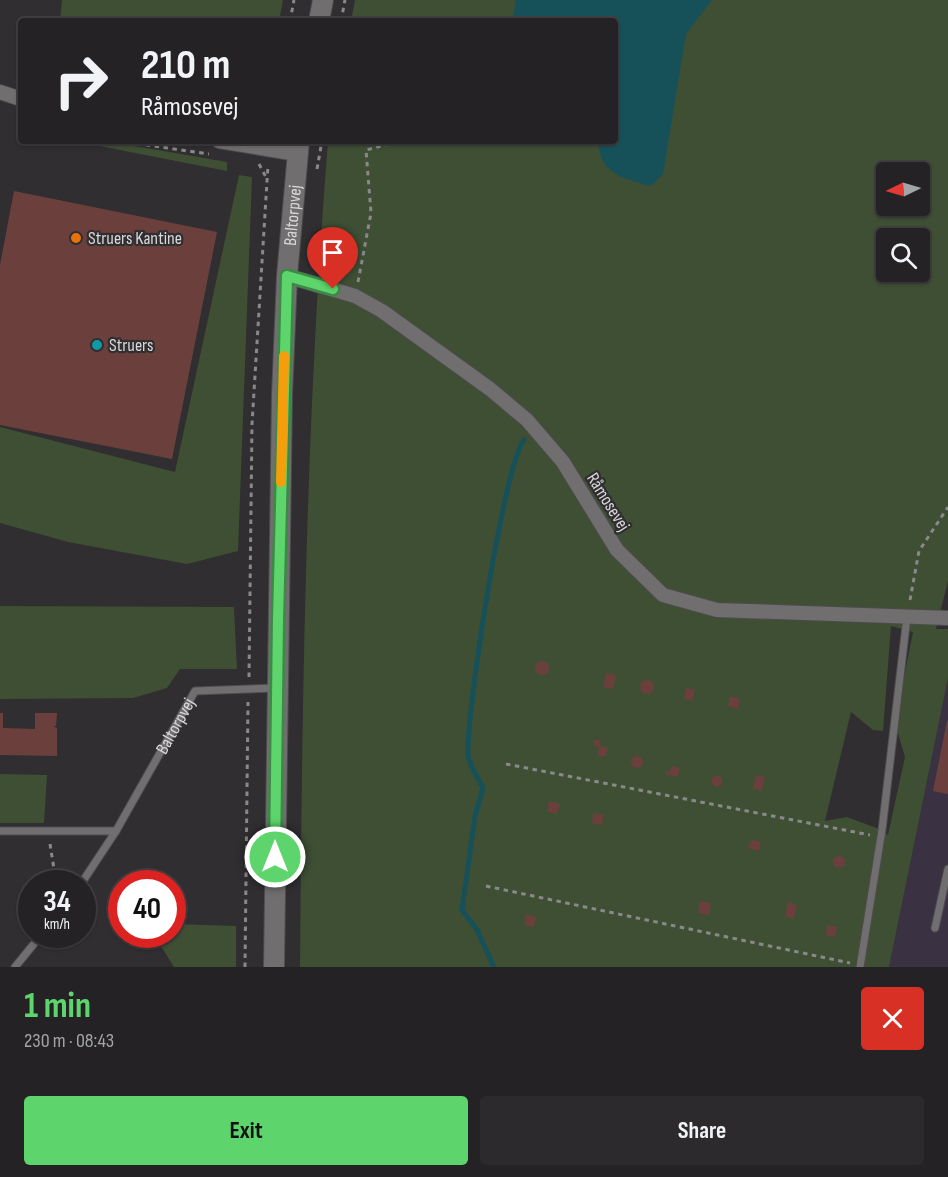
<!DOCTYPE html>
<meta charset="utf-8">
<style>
body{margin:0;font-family:"Sofia Sans Condensed",sans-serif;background:#2c2a2c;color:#f1f3f6;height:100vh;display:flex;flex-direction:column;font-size:22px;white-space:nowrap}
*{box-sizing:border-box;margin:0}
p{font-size:20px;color:#a3a4a6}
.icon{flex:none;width:33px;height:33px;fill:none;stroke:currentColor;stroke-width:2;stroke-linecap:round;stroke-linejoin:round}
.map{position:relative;height:967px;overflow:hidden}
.panel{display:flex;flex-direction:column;background:#242224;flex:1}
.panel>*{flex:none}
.guide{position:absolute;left:18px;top:18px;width:600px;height:126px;border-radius:6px;box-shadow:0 2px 4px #0004,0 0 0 2px #413f41;background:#242224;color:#f1f3f6;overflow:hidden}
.needle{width:39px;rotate:265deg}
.fabs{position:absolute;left:876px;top:162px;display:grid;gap:12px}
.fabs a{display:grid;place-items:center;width:54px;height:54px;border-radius:6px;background:#242224;box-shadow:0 2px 4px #0004,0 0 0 2px #413f41;font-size:30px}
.speed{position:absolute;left:18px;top:870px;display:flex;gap:12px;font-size:30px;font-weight:700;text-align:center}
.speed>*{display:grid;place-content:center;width:78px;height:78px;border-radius:50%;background:#242224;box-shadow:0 2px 4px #0004,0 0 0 2px #413f41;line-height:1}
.speed small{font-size:15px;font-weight:400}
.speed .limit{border:9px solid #d22;background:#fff;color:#111}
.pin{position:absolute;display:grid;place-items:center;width:51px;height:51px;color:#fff;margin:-62px -26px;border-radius:50% 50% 50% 0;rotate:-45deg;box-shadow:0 0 6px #0007}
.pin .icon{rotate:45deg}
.me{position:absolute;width:66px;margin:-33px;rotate:0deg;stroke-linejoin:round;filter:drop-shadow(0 0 4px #0008)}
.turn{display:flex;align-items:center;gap:21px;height:126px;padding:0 24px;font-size:27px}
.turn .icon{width:78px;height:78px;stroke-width:2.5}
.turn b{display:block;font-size:42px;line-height:51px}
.round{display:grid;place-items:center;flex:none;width:63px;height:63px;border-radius:6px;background:#2c2a2c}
.headline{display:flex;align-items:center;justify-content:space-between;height:102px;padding:0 24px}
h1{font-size:36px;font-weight:700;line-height:45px;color:#5dd56c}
.button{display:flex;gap:12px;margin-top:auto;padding:12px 24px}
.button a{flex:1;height:69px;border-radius:6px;background:#5dd56c;color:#111;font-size:24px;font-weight:700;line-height:69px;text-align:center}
.button a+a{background:#2c2a2c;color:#f1f3f6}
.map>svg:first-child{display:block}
.industrial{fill:#3a3242}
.green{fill:#3e4f34;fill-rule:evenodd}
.water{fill:#16515a}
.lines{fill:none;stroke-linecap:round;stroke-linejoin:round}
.stream{stroke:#16515a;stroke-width:5}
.building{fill:#6b403c}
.lane-casing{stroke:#4e4c4e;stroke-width:9}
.street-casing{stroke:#4e4c4e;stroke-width:16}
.secondary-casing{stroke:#4e4c4e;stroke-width:22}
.path{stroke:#8a888a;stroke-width:3;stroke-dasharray:4.5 4.5;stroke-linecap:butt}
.lane{stroke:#716e70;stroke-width:7}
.street{stroke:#716e70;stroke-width:14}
.secondary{stroke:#716e70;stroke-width:20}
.route-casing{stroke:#3c8a46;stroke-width:15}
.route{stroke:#5dd56c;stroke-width:10}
.slow{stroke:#f59e0b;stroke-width:10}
.food-dot{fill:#e8710a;stroke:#302e30;stroke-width:2}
.culture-dot{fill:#0f9aa8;stroke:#302e30;stroke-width:2}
.labels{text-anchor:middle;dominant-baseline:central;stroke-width:4.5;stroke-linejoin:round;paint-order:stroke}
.street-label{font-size:18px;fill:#d9d8d9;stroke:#302e30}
.poi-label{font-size:18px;fill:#d9d8d9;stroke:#302e30;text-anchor:start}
</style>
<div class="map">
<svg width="948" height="967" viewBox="0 0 948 967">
<rect width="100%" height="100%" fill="#302e30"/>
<path class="industrial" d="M948 678V967H889Z"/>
<path class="green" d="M62 0H283L279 21H60Z
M355 0H948V581L936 629H948V678L889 967H300C302 692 306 416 328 141H615V21H351ZM886 172H920V206H886ZM886 238H920V272H886ZM891 626 913 632 895 723 905 757 888 835 882 830 847 817 825 821 851 712 873 730 883 731Z
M74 141H106L227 162V171Z
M239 175 252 177 238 551 187 564 68 542 0 523V427L175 472Z
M0 606 234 607 237 669H180L167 688 133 698 0 699Z
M0 774 47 775 44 823H0Z
M173 924 236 926V967H174L154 935 172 934Z"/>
<path class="water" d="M516 0H712L686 34 663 174 651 186C625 179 599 174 598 141H615V21H516L513 18Z"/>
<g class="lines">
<path class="stream" d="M494 967 477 930 462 910 475 816 483 788C478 778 469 765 468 755 466 715 504 464 524 440"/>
</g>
<path class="building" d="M14 191 217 232 172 459 0 425V265Z
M535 668a7 7 0 1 1 14 0a7 7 0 1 1-14 0Z
M606 673 616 675 613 689 603 687Z
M640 687a7 7 0 1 1 14 0a7 7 0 1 1-14 0Z
M686 688 695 690 692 701 684 699Z
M730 696 740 699 738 709 728 706Z
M0 713H3V728L35 729V713H57L56 726H53L57 728V756L0 755Z
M947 721H948V794L933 791Z
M595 739 601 741 600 746 608 748 605 757 597 755 599 747 593 745Z
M631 762a6 6 0 1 1 12 0a6 6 0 1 1-12 0Z
M671 766 680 768 678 777 665 774 666 771 670 772Z
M756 775 765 777 762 791 753 789Z
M711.5 781a5.5 5.5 0 1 1 11 0a5.5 5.5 0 1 1-11 0Z
M549 801 560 804 557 814 547 812Z
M593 813 604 815 602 825 592 823Z
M752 840 761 842 759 851 748 848Z
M833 862a6 6 0 1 1 12 0a6 6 0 1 1-12 0Z
M700 901 711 903 709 915 698 913Z
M788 902 797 905 794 919 785 916Z
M526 914 536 917 534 927 524 925Z
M827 925 837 927 835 937 826 935Z"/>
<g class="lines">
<g class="lane-casing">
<g id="lane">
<path d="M0 831H116"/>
<path id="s1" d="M81 884 116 831 195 691 276 688"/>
<path d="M935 928 948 869"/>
<path d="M15 967 42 934"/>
<path d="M860 967 882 830 907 617"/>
</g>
</g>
<g class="street-casing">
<path id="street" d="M0 92 21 99
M219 141 297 154
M287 276 355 296 382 311 490 389 527 420 563 462 617 550 663 595 717 610 948 618"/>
</g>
<g class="secondary-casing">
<g id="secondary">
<path d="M319 21 323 0"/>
<path id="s2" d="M274 967 282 395 287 276 299 141"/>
</g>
</g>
<path class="path" d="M290 21 294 0
M341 21 345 0
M119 141 209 154
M259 164 267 179
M317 169 322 141
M358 282 371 213 366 150 401 141
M910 600 919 551 948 507
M249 677 252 424 268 165
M506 764 870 835
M50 844 54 869
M486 886 850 963
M245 967 248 702"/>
<use href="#lane" class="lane"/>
<use href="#street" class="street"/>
<use href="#secondary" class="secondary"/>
</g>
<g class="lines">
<g class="route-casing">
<path id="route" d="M275 857 278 620 287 276 333 289"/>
</g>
<use href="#route" class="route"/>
<path class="slow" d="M281 482 284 356"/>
</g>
<circle class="food-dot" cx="76" cy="238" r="6"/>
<circle class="culture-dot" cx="97" cy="345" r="6"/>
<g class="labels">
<g class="street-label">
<text stroke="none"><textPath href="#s2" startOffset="752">Baltorpvej</textPath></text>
<text transform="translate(608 502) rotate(58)">Råmosevej</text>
<text stroke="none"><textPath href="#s1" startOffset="184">Baltorpvej</textPath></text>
</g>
<g class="poi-label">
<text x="88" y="238">Struers Kantine</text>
<text x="109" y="345">Struers</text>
</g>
</g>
</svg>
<div class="fabs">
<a><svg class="needle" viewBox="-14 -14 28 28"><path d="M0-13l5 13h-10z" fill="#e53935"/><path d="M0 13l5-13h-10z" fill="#a3a4a6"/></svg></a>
<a><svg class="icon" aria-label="search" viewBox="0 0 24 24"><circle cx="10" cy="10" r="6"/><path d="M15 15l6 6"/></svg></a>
</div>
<div class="speed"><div>34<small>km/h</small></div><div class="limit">40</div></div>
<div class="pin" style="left:333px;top:289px;background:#d93025"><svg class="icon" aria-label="arrive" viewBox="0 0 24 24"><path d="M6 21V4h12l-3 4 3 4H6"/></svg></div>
<svg class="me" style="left:275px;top:857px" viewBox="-20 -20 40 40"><circle r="17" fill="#5dd56c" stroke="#fff" stroke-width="3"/><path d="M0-11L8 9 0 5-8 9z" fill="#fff"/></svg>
<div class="guide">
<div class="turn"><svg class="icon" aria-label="right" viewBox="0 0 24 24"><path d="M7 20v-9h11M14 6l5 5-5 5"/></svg><div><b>210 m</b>Råmosevej</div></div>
</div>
</div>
<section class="panel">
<div class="headline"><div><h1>1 min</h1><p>230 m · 08:43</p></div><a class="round" style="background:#d93025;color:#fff"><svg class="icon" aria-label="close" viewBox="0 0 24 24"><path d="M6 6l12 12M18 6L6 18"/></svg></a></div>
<div class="button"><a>Exit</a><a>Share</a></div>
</section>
